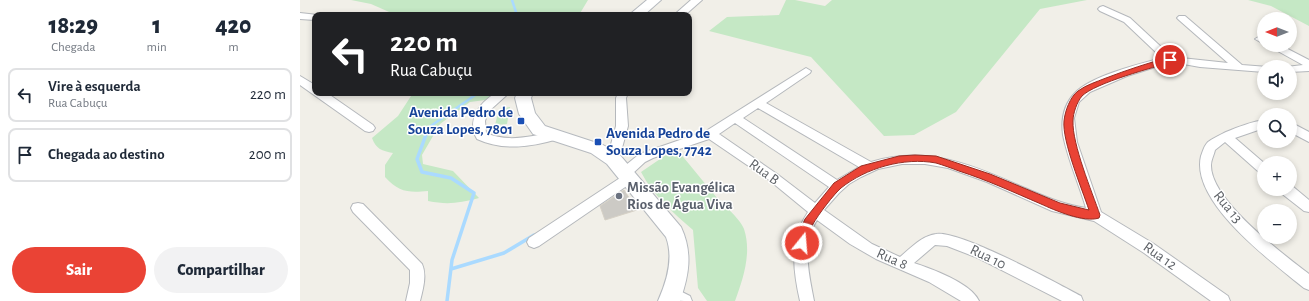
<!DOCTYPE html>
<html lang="pt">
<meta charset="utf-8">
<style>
body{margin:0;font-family:"Alegreya Sans",sans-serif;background:#f2f2f3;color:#1f2937;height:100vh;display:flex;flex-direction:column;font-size:15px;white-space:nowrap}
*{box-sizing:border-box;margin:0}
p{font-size:13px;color:#747a83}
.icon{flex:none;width:22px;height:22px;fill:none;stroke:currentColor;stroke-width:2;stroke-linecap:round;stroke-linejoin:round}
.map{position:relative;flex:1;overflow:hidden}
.panel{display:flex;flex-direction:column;background:#fff;width:300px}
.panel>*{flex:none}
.top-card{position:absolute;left:12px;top:12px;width:380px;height:84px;border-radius:8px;box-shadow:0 2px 6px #0003;background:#202124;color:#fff;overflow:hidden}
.needle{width:26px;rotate:270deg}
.tools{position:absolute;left:957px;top:12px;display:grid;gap:8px}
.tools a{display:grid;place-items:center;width:40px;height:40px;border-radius:50%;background:#fff;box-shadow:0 2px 6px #0003;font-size:20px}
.pin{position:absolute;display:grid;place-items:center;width:34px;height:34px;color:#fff;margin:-17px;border:2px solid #fff;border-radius:50%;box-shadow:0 1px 4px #0007}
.me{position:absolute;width:44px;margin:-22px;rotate:17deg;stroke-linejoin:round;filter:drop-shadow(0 0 3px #0008)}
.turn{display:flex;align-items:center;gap:14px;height:84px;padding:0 12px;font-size:18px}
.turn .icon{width:52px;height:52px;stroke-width:2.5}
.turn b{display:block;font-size:28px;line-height:34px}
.eta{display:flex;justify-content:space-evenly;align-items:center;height:68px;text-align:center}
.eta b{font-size:24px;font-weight:800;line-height:28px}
.primary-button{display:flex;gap:8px;margin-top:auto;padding:8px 12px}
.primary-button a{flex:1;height:46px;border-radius:24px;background:#ea4335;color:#fff;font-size:16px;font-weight:800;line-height:46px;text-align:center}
.primary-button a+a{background:#f2f2f3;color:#1f2937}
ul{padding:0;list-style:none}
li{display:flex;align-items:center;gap:12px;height:54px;margin:0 8px 6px;padding:0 4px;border:2px solid #e0e1e3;border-radius:8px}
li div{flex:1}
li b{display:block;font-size:15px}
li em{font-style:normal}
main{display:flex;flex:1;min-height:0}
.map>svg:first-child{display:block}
.green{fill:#c5e8c5}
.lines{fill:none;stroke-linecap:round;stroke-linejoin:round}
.stream-far1{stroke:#aadaff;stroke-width:2.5}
.stream{stroke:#aadaff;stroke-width:3.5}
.building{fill:#cccac5;stroke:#d6d1c6}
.minor-casing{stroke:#b5b8bc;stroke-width:2}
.secondary-casing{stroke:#b6babf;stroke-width:2}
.minor{fill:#fff;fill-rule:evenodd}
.secondary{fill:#fff;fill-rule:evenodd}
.route{fill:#ea4335;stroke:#982c22}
.transit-dot{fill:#1a4fb4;stroke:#fff;stroke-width:1.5}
.worship-dot{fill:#6b7280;stroke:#fff;stroke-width:1.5}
.labels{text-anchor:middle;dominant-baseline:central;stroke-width:3;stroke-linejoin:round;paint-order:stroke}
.transit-label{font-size:15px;font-weight:bold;fill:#164399;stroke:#fff;text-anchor:end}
.street-label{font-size:15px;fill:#5f6368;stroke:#fff}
.worship-label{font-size:15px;font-weight:bold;fill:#5b616d;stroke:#fff;text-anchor:start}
</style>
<main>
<section class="panel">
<div class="eta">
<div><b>18:29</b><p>Chegada</p></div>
<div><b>1</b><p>min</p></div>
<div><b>420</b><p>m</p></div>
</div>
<ul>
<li><svg class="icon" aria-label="left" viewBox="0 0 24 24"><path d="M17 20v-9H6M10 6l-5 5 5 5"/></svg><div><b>Vire à esquerda</b><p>Rua Cabuçu</p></div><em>220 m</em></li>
<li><svg class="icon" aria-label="arrive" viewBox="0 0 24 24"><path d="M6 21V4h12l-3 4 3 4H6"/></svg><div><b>Chegada ao destino</b></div><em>200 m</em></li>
</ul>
<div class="primary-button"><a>Sair</a><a>Compartilhar</a></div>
</section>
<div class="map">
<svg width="1009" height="301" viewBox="0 0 1009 301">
<rect width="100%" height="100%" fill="#f1efe8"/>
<path class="green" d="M51 0H288L279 15H96L71 4Z
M486 0H495L525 6 532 0H787L740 9 656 112 614 135 584 136 511 57 409 31 427 17 479 15Z
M948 0H1009V26L971 6Z
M113 93H196L185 100 170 102 140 124 122 155 123 164 153 171 179 198C159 203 148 205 128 201V191C108 193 99 192 85 177V165L93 153C82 151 76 149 72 138L98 116Z
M210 107 207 124 195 125 199 109Z
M378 151C392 167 404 183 418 199 425 206 441 220 444 229 452 253 443 279 435 301H407L398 288 393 230C373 213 353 195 341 172L366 155Z"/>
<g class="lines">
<path class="stream-far1" d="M212 0 217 15
M126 133 128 128 178 93"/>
<path class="stream" d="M127 132 117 159 122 172 151 178 174 193 152 260 147 301
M151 269 204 253 234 235"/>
</g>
<path class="building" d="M324 190 337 210 305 220 300 206Z"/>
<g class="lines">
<g class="minor-casing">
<path id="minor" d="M391 0H402L385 15H374Z
M803 6 830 18 872 57 928 63 879 20 877 18 879 16H885L942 65 968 67H964V72L900 67 878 63 862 65 827 76 790 92 779 102 774 118 777 142 801 212 854 244 928 296 930 301H911L844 253 794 221 752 211 687 182 648 168 625 164H602L578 169 561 177 549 184 539 193 524 210 572 244 600 257C611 248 621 236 636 234 659 230 757 283 781 296L783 301H762L678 258 647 246 635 245 614 263C632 269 671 283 679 301H661L629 282 576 259 550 244 517 220C501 244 509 274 514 301H500C493 270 489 240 508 212L469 180 409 139 353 158 345 162 332 174 334 175 336 178 334 181 239 246 234 248 229 246 227 242 229 238 323 176 319 172 321 169 337 156 345 152 406 131 506 68 511 71 510 73 466 103 571 162C625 145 671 164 720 186 742 195 763 205 786 208 779 184 768 160 763 135 761 120 764 104 775 93 791 76 839 64 862 58L824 22 800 11 798 9 800 7ZM458 108 559 167 537 180 443 118ZM435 123 529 187 515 203 477 174 419 134Z
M0 13 18 15H15V20L0 19Z
M960 36 964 37V44L955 39Z
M967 45H980L1009 60V71L990 72V67H986L1003 65Z
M0 76 15 85V93H27L73 125 75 128 73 131 69 132 65 131 0 85Z
M196 93H209L188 112 185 121 186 133C208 143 232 136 254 132L258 133 260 136 258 139C231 147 203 151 177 139 166 120 180 102 196 93Z
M318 93H328L326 98 328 126 319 159 317 162 313 164 309 162 307 159 316 126V98Z
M964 120V128L935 138 964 163V175L960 173 925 142 915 150C914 155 911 160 911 165 910 200 983 254 1009 274V290L1004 288C972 262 890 202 901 156 903 151 904 146 908 142 913 138 920 135 926 132 938 127 951 122 964 120Z
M990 122 1009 132V142L990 132Z
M991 185 1009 200V212L1004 211 981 193 980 189H990Z
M58 203 63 204 122 264C127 275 123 289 120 301H106L110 283V270L53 212 51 208 53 204Z
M372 287 390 296 392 301C382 301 369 301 365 294L367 289Z"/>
</g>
<g class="secondary-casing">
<path id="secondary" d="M347 0H361L344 15H329Z
M217 93H233L231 98 235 113 245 126 303 145 319 154 381 227C393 253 389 275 380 301H358C367 281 374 258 366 237L307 164 291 153 233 134 219 114 215 98Z"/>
</g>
<use href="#minor" class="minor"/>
<use href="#secondary" class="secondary"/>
</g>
<path class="route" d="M870 57 873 58V62C854 67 795 83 782 96 777 102 773 113 773 121 772 144 792 192 800 215L799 218C784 223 754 210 741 204 713 192 687 180 659 171 651 168 643 165 636 163 604 157 566 168 541 188 534 194 518 215 513 224 509 231 509 239 505 247L502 248 498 247 497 243 498 235 505 219 534 183 561 166 599 156 615 155 636 156 690 174 760 203 789 210C782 189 762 141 764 121 765 111 770 97 778 91 786 85 796 82 806 78 827 70 848 63 870 57Z"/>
<g class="transit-dot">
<rect x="217" y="117" width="8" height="8" rx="2"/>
<rect x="294" y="138" width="8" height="8" rx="2"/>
</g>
<circle class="worship-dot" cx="319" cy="196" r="4"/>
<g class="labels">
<g class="transit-label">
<text x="213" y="112">Avenida Pedro de<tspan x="213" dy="17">Souza Lopes, 7801</tspan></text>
<text x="306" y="133" text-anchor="start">Avenida Pedro de<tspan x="306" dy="17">Souza Lopes, 7742</tspan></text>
</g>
<g class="street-label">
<text transform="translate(464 172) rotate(36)">Rua B</text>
<text transform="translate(928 207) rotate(51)">Rua 13</text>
<text transform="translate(860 256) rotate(35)">Rua 12</text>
<text transform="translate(688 257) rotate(26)">Rua 10</text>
<text transform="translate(592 259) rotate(24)">Rua 8</text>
</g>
<g class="worship-label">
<text x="327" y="187">Missão Evangélica<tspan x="327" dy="17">Rios de Água Viva</tspan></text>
</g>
</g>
</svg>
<div class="tools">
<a><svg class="needle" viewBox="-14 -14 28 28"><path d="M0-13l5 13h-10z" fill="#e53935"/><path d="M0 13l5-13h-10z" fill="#747a83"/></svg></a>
<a><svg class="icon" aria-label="sound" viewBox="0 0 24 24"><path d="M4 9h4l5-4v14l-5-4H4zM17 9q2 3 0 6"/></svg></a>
<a><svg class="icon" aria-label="search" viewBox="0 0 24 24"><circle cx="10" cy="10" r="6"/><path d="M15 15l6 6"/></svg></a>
<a>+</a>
<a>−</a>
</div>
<div class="pin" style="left:870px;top:60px;background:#d93025"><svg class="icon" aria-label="arrive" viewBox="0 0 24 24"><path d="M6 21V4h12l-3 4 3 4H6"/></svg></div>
<svg class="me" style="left:502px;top:243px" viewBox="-20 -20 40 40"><circle r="17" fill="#ea4335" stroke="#fff" stroke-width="3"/><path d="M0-11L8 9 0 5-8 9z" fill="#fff"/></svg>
<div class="top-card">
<div class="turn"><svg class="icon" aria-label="left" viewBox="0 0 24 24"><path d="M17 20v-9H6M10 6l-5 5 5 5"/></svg><div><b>220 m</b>Rua Cabuçu</div></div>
</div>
</div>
</main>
